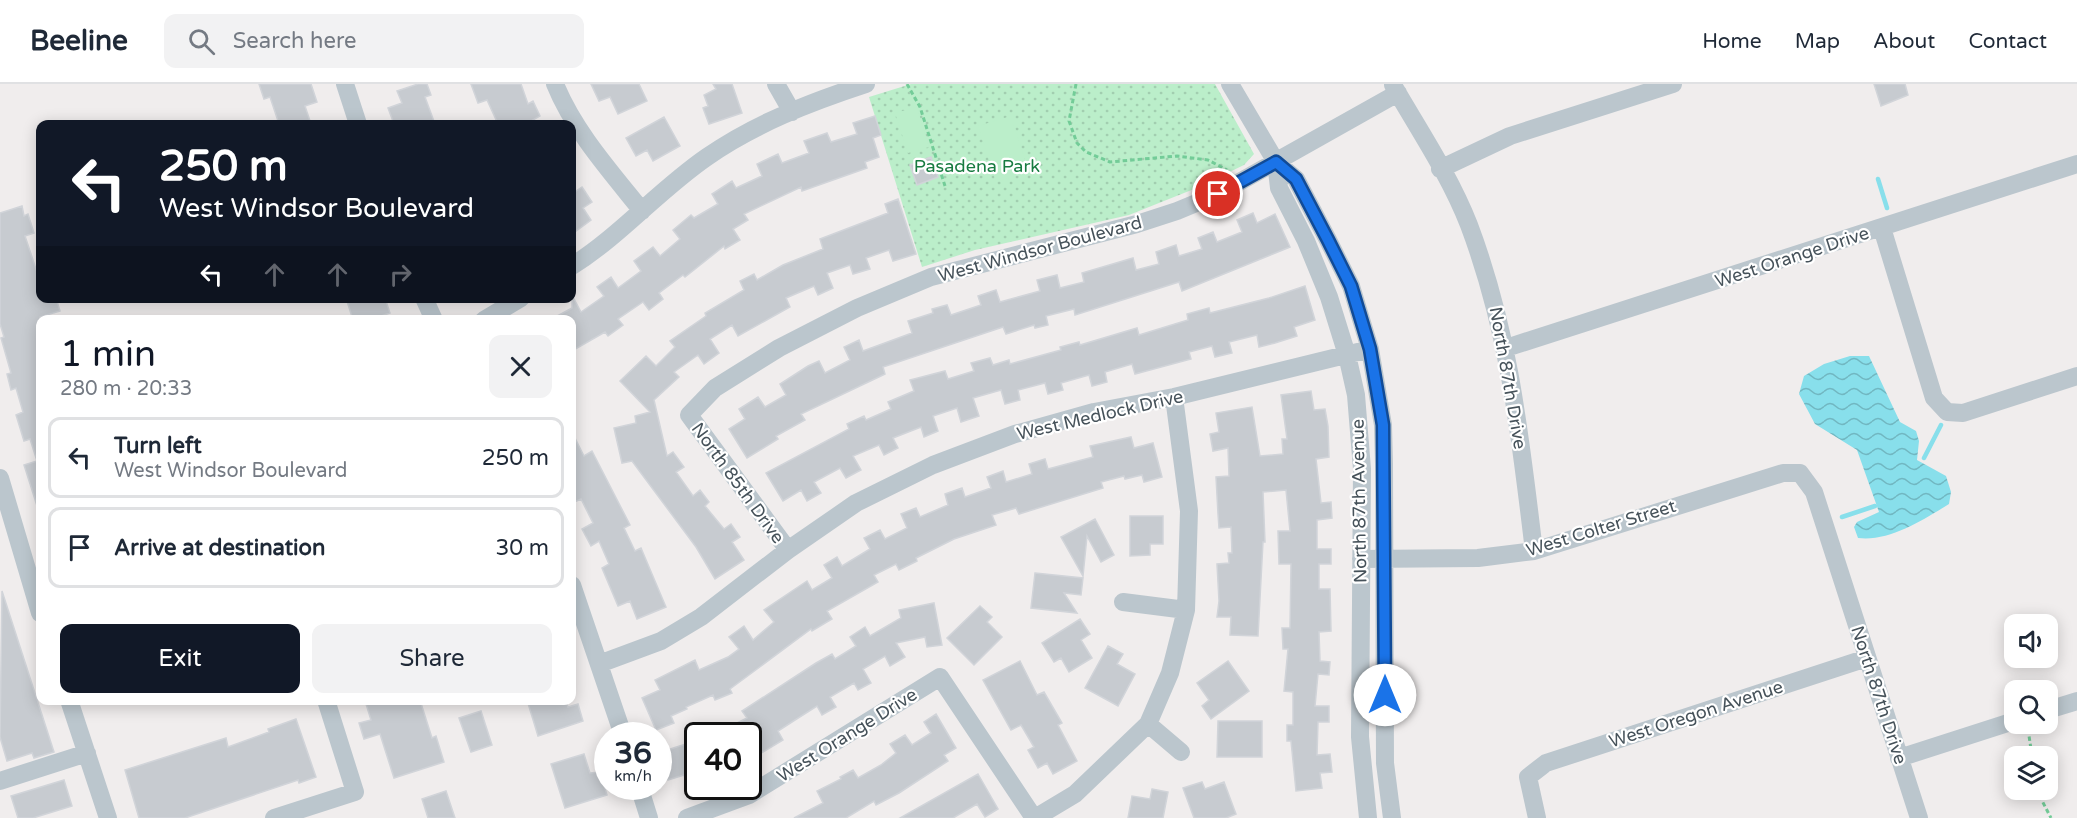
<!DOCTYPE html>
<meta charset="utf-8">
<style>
body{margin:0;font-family:"Varela Round",sans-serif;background:#f2f2f3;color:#1f2937;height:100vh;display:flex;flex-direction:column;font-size:22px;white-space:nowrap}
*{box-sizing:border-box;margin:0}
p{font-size:20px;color:#747a83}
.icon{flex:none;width:33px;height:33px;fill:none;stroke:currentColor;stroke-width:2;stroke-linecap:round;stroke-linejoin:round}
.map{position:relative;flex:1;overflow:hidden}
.drawer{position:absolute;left:36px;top:231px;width:540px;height:390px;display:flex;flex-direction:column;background:#fff;border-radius:12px;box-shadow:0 3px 15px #0003}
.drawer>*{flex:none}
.guide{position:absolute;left:36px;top:36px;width:540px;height:183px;border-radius:12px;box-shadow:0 3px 15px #0003;background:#111827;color:#fff;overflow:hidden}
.buttons{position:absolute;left:2004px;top:530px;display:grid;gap:12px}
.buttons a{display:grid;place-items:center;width:54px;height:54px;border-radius:12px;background:#fff;box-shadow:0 3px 15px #0003;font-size:30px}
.speed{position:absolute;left:594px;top:638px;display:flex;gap:12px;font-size:30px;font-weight:700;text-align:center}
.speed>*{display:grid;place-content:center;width:78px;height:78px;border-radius:50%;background:#fff;box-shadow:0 3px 15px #0003;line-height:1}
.speed small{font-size:15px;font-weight:400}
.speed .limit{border:3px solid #111;border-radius:9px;background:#fff;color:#111}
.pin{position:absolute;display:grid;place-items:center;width:51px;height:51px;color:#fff;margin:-26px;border:3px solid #fff;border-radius:50%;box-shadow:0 2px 6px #0007}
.me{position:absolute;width:66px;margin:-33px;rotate:0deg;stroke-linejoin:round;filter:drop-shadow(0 0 4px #0008)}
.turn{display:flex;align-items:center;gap:21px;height:126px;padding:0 24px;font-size:27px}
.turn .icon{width:78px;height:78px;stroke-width:2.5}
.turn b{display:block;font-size:42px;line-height:51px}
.lanes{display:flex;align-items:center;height:57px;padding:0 24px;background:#0003;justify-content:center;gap:30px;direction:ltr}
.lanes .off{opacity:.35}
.round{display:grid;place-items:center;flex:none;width:63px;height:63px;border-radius:12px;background:#f2f2f3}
.summary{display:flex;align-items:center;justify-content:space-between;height:102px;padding:0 24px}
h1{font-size:36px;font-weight:600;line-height:45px;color:#111827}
.primary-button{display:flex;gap:12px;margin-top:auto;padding:12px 24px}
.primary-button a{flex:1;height:69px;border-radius:12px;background:#111827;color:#fff;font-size:24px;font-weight:600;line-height:69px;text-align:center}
.primary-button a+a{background:#f2f2f3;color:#1f2937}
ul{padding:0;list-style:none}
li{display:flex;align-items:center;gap:18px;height:81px;margin:0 12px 9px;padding:0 12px;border:3px solid #e0e1e3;border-radius:12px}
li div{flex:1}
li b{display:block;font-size:22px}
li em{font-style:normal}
header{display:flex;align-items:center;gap:36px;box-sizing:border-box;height:84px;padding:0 30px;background:#fff;border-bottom:2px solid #e0e1e3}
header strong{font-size:28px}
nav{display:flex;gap:33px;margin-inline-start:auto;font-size:21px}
.search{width:420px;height:54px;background:#f2f2f3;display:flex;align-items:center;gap:15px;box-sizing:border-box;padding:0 21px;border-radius:12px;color:#747a83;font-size:22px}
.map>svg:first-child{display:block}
.green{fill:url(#green-dots)}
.pitch{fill:#bbeeca}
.water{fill:url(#water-waves)}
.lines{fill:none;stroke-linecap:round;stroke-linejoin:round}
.stream{stroke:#88dfeb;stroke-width:4.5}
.building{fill:#c7cbd0;stroke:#d1d4d9;stroke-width:1.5}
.path{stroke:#73cc98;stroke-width:3;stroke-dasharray:4.5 3;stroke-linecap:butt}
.minor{stroke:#bbc6cd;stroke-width:18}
.route-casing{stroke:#114b97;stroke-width:15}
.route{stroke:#1a73e8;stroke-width:10}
.labels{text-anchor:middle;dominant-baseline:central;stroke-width:4.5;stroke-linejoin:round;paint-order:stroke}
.park-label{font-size:18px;fill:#177b40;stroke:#fff}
.street-label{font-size:18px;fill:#46525a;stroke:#fff}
</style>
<header>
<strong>Beeline</strong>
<div class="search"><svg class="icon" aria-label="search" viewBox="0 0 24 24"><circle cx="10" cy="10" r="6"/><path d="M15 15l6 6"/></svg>Search here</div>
<nav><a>Home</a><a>Map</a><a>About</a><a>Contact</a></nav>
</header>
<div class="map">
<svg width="2077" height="734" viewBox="0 0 2077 734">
<defs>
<pattern id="green-dots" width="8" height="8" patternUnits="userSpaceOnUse" patternTransform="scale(1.5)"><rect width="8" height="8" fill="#bbeeca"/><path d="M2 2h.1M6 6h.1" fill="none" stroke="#a2ceb0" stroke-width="1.8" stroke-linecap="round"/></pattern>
<pattern id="water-waves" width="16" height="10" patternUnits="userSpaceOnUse" patternTransform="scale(1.5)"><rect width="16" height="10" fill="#88dfeb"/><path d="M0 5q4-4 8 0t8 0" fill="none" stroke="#71b7c1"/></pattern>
</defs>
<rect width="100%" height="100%" fill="#f0eded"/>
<path class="green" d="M911 0H1215L1254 70 1244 81 1194 105 1129 131 975 166 922 183 869 13Z"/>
<path class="pitch" d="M917 23 929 63 908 69 895 29Z
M1011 32 1029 88 996 98 978 42Z"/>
<path class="water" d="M1850 272H1869L1900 338 1916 347 1919 357 1917 376 1946 392 1951 408 1949 420C1923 436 1889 458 1858 454L1854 443 1857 438 1879 428 1857 366 1815 340 1799 310 1804 292 1824 280Z"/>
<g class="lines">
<path class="stream" d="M1878 95 1887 124
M1924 374 1941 341
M1842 433 1875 422"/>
</g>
<path class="building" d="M259 0H311L317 18 305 22 311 40H279L270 13 264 15Z
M418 0H427L431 11 425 13 435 40H394L388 24 402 19 397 7Z
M471 0H521L528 20 533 17 540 32 531 37 533 40H498L487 16 478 19Z
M591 0H639L647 17 618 30 610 13 599 17Z
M713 0H732L742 29 709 40 703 24 708 22 704 11 716 5Z
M1874 0H1905L1908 11 1881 22Z
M875 32 881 51 873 54 879 73 865 78 867 84 802 107 801 103 744 130 748 136 733 145 740 156 725 165 724 162 685 193 683 191 659 209 663 215 649 226 643 218 618 235 623 241 608 252 605 248 572 267V236H550L572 224V211L581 228 604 212 597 203 611 193 618 204 641 187 634 177 653 163 660 172 680 155 673 146 691 131 694 134 718 120 712 110 732 97 736 104 762 92 757 80 778 70 782 79 809 69 804 57 827 49 831 58 857 50 853 39Z
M664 33 680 62 653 77 647 66 636 72 626 54Z
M931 73 938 93 917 101 910 81Z
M582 103 592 118 583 124 591 136 572 150V106L573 109Z
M898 115 916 170 893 177 889 166 866 174 870 185 853 190 850 181 827 189 833 204 818 211 814 202 786 214 790 223 738 252 732 241 710 255 719 269 704 280 698 271 674 288 679 293 654 316 667 372 673 368 684 383 676 388 693 412 700 406 709 418 705 422 724 445 731 440 740 453 732 458 744 476 715 495 696 463 632 377 622 379 614 344 636 339 635 332 650 328 620 297 646 272 656 282 675 263 670 257 706 232 705 229 744 206 740 197 754 190 757 196 783 181 823 165 820 155 888 129 885 120Z
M22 122 24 132 28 130 34 149 25 152 40 197V214H56L60 227 40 233V424L38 425 24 381 37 377 30 355 24 357 16 331 23 328 16 304 11 306 7 290 11 289 1 254 4 253 0 240V129Z
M1253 129 1257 139 1275 130 1290 163 1182 207 1179 198 1075 231 1074 225 1046 232 1048 241 1035 244 1034 241 1006 250 1003 243 883 283 885 290 801 330 805 336 776 352 778 355 747 374 729 345 745 335 739 325 758 313 765 323 786 311 780 300 808 282 819 277 825 289 850 276 844 263 859 256 863 267 912 249 908 237 933 229 932 225 947 221 951 231 981 221 978 212 996 206 1000 218 1040 207 1037 196 1057 191 1060 204 1084 198 1082 189 1133 174 1136 186 1159 180 1156 168 1176 161 1179 172 1202 165 1198 154 1213 148 1217 158 1242 148 1237 136Z
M1305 202 1315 236 1294 243 1297 252 1275 259 1259 263 1257 251 1229 258 1232 269 1215 273 1212 262 1189 268 1191 275 1135 290 1132 280 1105 288 1107 298 1092 302 1089 291 1061 299 1063 306 1048 310 1045 299 1018 306 1020 316 1005 320 1001 306 973 314 979 332 961 338 957 324 933 332 938 347 924 353 921 343 893 354 898 364 884 371 879 361 853 372 861 386 846 394 840 384 814 398 821 409 807 417 801 406 783 417 766 389 849 345 847 340 864 332 866 336 891 325 888 318 914 307 910 296 945 287 948 295 974 287 971 279 990 274 993 281 1009 276 1010 280 1061 266 1060 263 1079 258 1080 261 1137 244 1139 251 1188 236 1187 230 1209 224 1210 229 1269 214Z
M346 214H385L390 229 370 236H353Z
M1311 307 1314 326 1325 325 1328 342 1329 373 1316 375 1321 419 1331 418 1332 434 1317 436V465H1331V480H1319V505H1330L1331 547 1319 548 1320 577 1330 578 1329 591 1318 590 1315 622H1329V638H1318L1317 671 1330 670 1332 688 1320 689 1322 704 1296 707 1291 657H1287V641H1293V608L1284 607 1288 565H1283L1282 544H1290L1291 480H1279L1278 447H1290L1286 406 1263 408 1265 458H1263L1258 552 1230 551 1231 533H1217L1219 517 1217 480 1229 479 1228 469H1232L1231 443 1219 444 1218 430 1216 393 1229 392 1228 364 1213 367 1210 350 1219 348 1216 329 1252 323 1260 372 1283 370 1282 355H1287L1281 311Z
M572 348 584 372 592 367 630 441 624 444 635 467 641 464 666 523 637 535 630 517 618 522 602 484 609 480 599 457 591 462 582 445 593 439 581 415 572 419Z
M1131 353 1134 364 1153 359 1162 393 1144 398 1142 391 1125 395 1124 392 1101 398 1103 404 1019 430 1016 424 992 431 996 441 954 455 916 474 917 477 899 486 896 480 874 491 878 498 827 527 832 535 812 547 811 545 730 605 732 609 715 616 713 611 686 623 687 625 671 632 674 639 656 646 642 614 660 606 655 596 695 576 699 586 728 573 739 565 729 553 744 542 753 556 774 538 764 526 807 497 812 506 832 494 824 481 837 473 842 482 870 465 864 454 880 446 885 455 907 444 901 430 916 424 920 433 948 421 945 410 962 404 965 413 991 404 987 393 1003 387 1006 398 1032 390 1029 380 1045 375 1048 385 1093 373 1090 362Z
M1130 432H1163V460H1150V471L1130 472Z
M1095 435 1114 471 1101 478 1087 452 1083 492 1061 453Z
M1035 489 1083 494 1081 511 1064 509 1077 529 1031 524Z
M2 507 54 668 34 674 32 669 7 677 0 653Z
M934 519 942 561 927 563 925 553 896 559 905 573 890 582 885 572 863 585 871 599 858 606 854 599 830 613 836 623 822 631 817 622 795 636 778 647 783 656 748 677V651H713L747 634 742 627 816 579 832 570 835 575 856 562 850 553 865 543 870 552 901 534 899 526Z
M980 522 992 533 987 538 1002 553 974 581 947 554Z
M1080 535 1090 550 1081 556 1092 574 1069 588 1061 574 1054 578 1042 559Z
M1108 562 1123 570 1117 580 1135 590 1118 622 1085 604Z
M1020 577 1037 611 1044 608 1062 639 1058 641 1077 677 1053 690 1047 679 1038 684 1028 666 1034 663 1021 641 1011 646 983 596Z
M1228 577 1249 607 1211 635 1202 622 1209 616 1197 599Z
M378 616H390L391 619 420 616 432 654 436 652 444 678 394 694 380 650 364 655 359 639 371 636 366 620Z
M527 616H566L568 623 578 620 583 637 538 652Z
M481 627 492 661 471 668 459 634Z
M936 630 956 664 944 671 948 677 899 709 876 721 874 717 846 734H794L823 719 817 707 841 695 840 693 853 686 858 694 881 681 896 669 890 660 905 651 912 661 931 649 924 638Z
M296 635 316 693 299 699 298 696 185 734H139L125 686 226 654 228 663 269 648 268 645Z
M1218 637H1262V673H1217Z
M692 658 698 675V699L688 703 684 691 668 696 658 669Z
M584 670 590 689 600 688 607 711 565 724 551 680Z
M978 690 998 725 985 733 977 720 953 734H900Z
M64 696 72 722 33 734H18L11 712Z
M1202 698 1205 705 1224 698 1236 730 1226 734H1194L1183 704Z
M1152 705 1168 708 1163 734H1128L1132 712 1150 715Z
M446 707 455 734H428L422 715Z"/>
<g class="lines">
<path class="path" d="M907 0 920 23 945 102
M1076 0 1069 37 1077 59 1086 68 1110 78 1177 72 1208 76 1227 86
M2028 645 2032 672
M2036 705 2051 734"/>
<path class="minor" d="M345 0 358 40
M555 0C574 47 610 87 642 127
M776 0 792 28
M1230 0 1276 78 1296 95 1328 156 1351 202 1370 265 1383 341 1384 380 1385 679 1392 734
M1393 1C1419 46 1450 92 1469 141 1510 250 1520 353 1534 467
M1276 78 1279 104 1306 157 1329 213 1347 271 1356 311 1362 385 1360 653 1368 734
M1440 85 1510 52 1673 0
M1882 144 1934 314 1947 328 1963 329 2077 292
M572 182C621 151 659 106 707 73 754 40 811 18 866 0
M424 214 434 236
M484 236 521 214
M1506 264 2077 80
M0 394 40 529
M788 466 689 331 715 304 779 264 857 224 931 193 1137 140 1177 127 1218 110 1398 9
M1361 475 1478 474 1534 467 1783 389H1800L1814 408 1919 734
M572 501 623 651
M1123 518 1186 526
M599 580 661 557 701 533 788 466 856 419 933 381 1015 350 1094 328 1174 313 1370 265
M69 616 108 734
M2048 626 2077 617
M1148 640 1181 668
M1899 674 2014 637
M0 697 87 669
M639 702 649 734
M274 734 355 708 326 616
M687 734 749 711 940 593 1034 734
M1035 734 1075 710 1148 640 1170 589 1186 526 1189 427 1174 313
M1537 734 1528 693 1546 679 1867 574"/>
</g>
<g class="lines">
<g class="route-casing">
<path id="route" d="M1218 110 1276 78 1296 95 1328 156 1351 202 1370 265 1383 341 1385 611"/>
</g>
<use href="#route" class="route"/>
</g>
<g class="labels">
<g class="park-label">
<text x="977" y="82">Pasadena Park</text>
</g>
<g class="street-label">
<text transform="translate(1040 165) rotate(-15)">West Windsor Boulevard</text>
<text transform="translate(1792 173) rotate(-18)">West Orange Drive</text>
<text transform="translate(1508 294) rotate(80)">North 87th Drive</text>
<text transform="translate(1100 331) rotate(-13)">West Medlock Drive</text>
<text transform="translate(738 399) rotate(54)">North 85th Drive</text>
<text transform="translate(1359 417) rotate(-91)">North 87th Avenue</text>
<text transform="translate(1601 444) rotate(-17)">West Colter Street</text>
<text transform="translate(1879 611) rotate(72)">North 87th Drive</text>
<text transform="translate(1696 630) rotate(-18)">West Oregon Avenue</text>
<text transform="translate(847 651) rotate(-32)">West Orange Drive</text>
</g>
</g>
</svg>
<div class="buttons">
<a><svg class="icon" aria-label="sound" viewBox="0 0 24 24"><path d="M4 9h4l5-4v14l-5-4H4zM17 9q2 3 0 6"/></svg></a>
<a><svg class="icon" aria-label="search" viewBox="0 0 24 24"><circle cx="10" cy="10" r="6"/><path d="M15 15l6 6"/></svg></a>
<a><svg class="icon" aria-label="layers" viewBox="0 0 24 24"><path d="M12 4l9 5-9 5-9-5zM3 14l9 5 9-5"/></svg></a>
</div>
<div class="speed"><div>36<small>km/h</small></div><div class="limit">40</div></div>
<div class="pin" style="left:1218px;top:110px;background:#d93025"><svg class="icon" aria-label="arrive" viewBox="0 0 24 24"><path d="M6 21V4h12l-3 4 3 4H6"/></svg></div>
<svg class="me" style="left:1385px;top:611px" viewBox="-20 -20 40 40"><circle r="19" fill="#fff"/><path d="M0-13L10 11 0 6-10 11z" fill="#1a73e8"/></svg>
<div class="guide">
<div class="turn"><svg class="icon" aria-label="left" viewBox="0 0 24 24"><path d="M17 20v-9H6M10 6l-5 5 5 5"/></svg><div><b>250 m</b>West Windsor Boulevard</div></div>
<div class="lanes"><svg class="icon" aria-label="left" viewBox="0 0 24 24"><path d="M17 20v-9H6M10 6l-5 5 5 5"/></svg><svg class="icon off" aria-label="ahead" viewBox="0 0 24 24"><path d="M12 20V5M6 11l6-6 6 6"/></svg><svg class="icon off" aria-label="ahead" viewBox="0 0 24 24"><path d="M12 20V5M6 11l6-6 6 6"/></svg><svg class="icon off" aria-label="right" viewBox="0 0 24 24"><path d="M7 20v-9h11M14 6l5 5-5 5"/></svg></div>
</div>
<section class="drawer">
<div class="summary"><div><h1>1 min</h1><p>280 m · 20:33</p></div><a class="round"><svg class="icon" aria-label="close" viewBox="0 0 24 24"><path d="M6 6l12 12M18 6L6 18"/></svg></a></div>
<ul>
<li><svg class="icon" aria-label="left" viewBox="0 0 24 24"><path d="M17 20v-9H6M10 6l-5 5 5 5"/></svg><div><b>Turn left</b><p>West Windsor Boulevard</p></div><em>250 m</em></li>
<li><svg class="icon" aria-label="arrive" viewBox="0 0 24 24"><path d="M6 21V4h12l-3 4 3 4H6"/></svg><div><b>Arrive at destination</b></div><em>30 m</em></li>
</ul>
<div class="primary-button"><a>Exit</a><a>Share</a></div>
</section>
</div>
